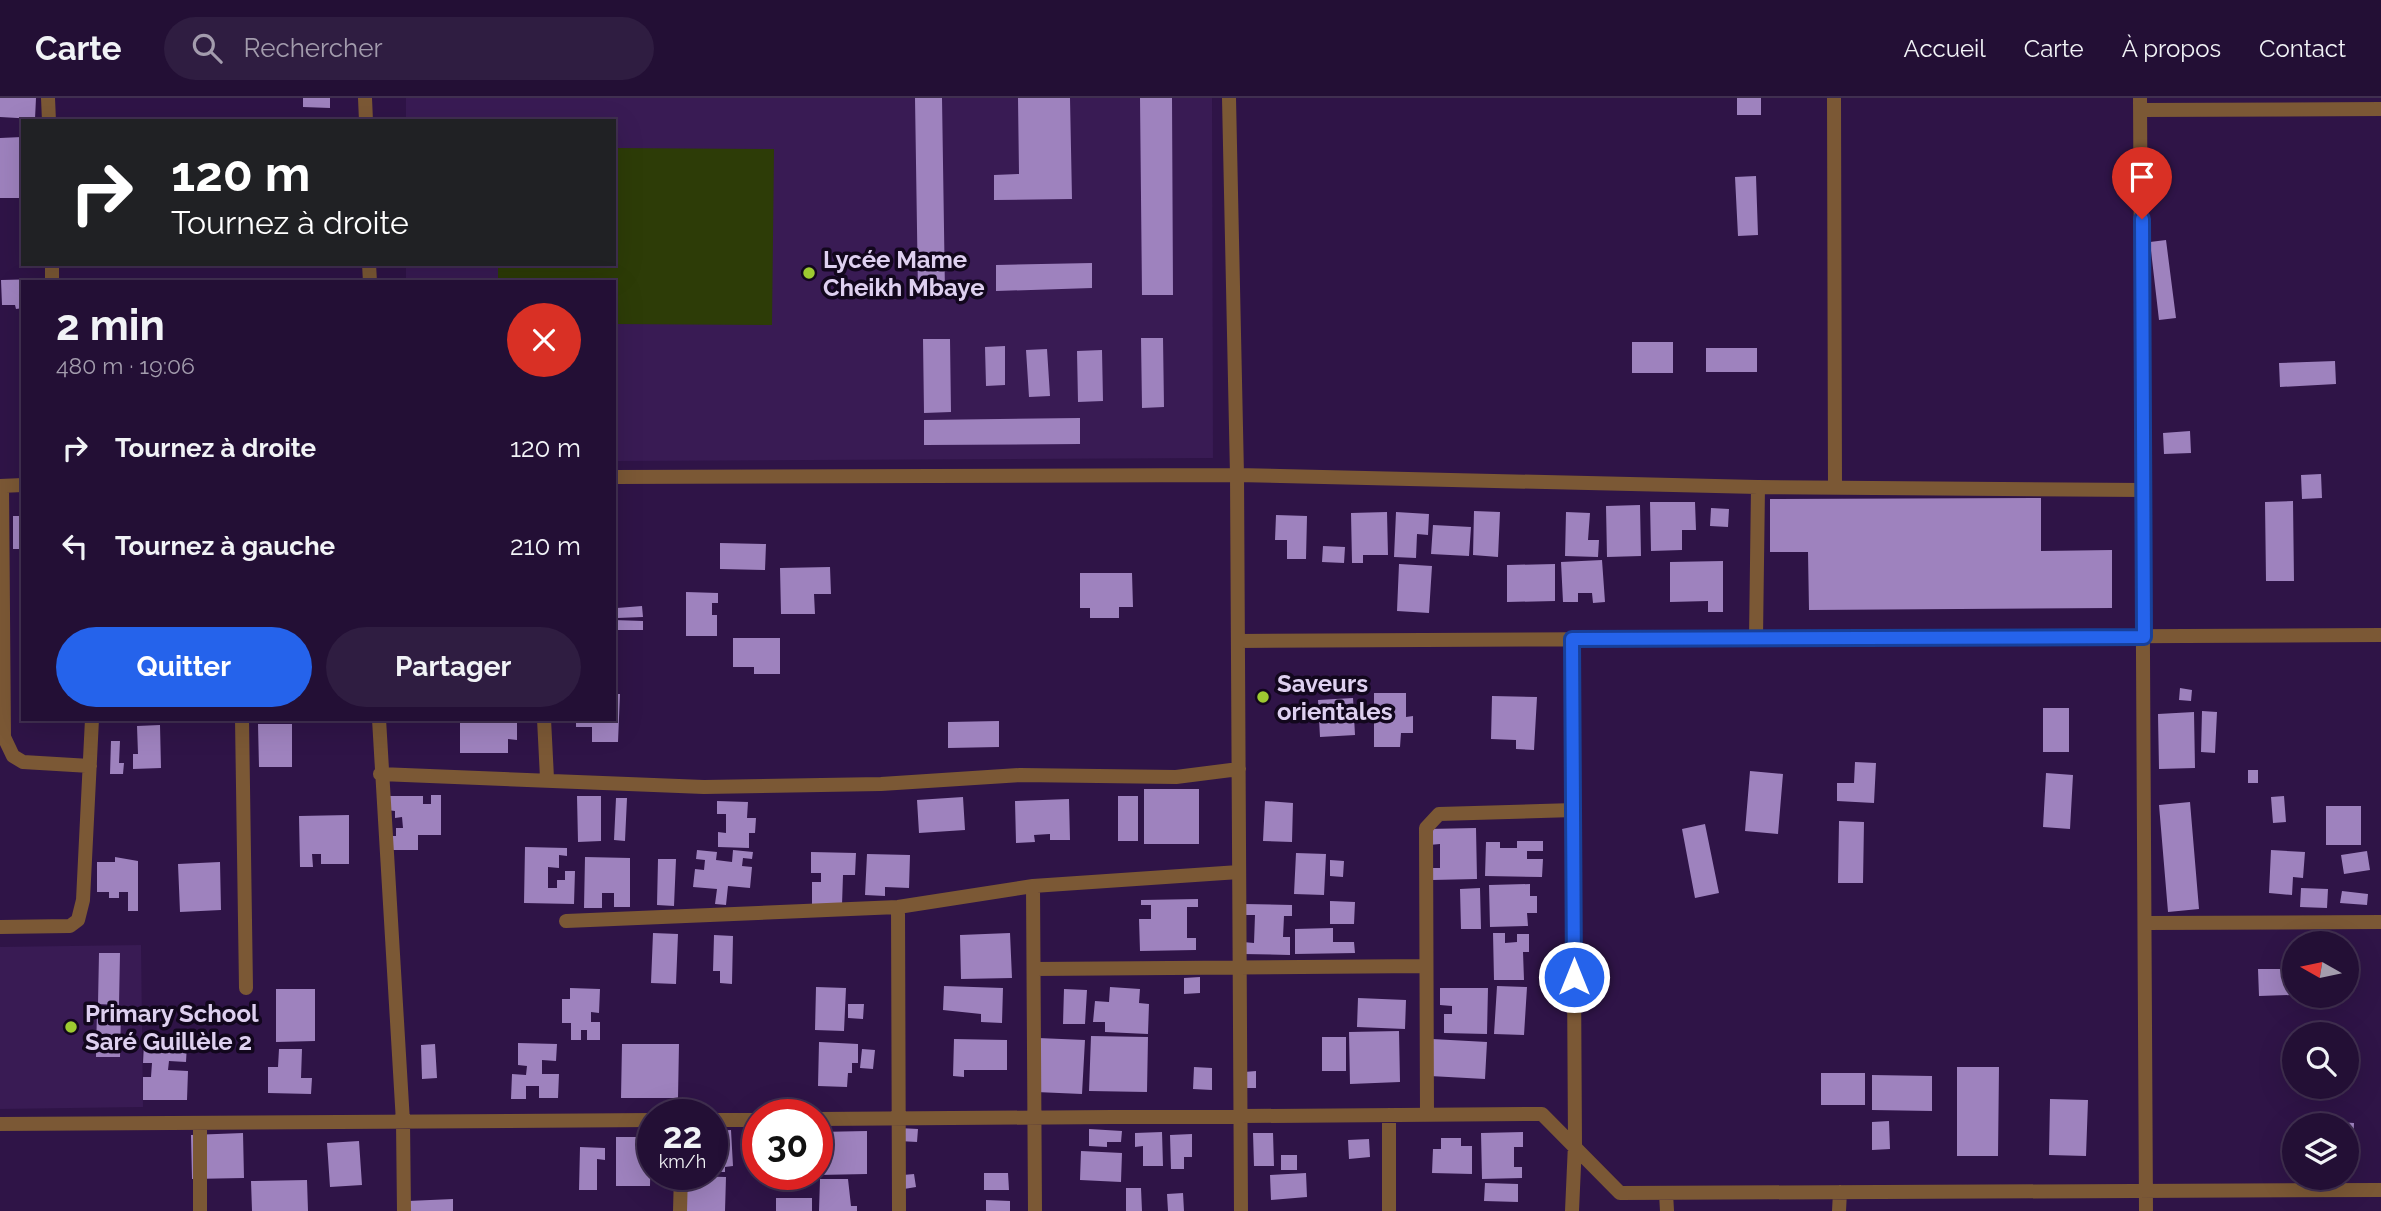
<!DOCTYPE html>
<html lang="fr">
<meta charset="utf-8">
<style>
body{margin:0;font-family:Raleway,sans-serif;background:#2f1d41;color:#f1f3f6;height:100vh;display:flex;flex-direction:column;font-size:26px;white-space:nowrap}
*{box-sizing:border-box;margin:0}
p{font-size:23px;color:#a39cad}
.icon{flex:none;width:38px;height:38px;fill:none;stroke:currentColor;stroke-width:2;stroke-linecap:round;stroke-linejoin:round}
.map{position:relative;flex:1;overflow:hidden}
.details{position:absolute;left:21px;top:182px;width:595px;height:441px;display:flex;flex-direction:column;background:#230f35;border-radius:0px;box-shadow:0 7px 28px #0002,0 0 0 2px #402f50}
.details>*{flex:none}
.banner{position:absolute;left:21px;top:21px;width:595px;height:147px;border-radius:0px;box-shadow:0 7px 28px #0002,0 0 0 2px #402f50;background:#202124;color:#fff;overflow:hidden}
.needle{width:46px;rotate:279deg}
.buttons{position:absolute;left:2282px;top:833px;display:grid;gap:14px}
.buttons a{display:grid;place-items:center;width:77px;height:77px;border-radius:50%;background:#230f35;box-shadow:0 7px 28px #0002,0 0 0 2px #402f50;font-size:35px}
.speed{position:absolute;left:637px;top:1001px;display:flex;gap:14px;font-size:35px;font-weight:700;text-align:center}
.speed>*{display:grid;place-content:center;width:91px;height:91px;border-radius:50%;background:#230f35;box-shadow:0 7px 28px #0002,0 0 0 2px #402f50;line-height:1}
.speed small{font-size:18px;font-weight:400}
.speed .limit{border:10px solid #d22;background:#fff;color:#111}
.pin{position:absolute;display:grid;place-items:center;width:60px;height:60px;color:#fff;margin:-72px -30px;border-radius:50% 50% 50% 0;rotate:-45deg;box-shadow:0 0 7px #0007}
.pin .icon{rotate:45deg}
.me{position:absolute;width:77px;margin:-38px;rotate:0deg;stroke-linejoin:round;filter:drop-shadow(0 0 5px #0008)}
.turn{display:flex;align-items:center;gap:24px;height:147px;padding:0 35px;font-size:32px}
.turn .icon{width:91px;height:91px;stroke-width:2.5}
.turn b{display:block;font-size:49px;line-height:60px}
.round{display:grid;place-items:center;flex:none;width:74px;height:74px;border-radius:37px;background:#2f1d41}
.head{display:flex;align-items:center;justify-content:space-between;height:119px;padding:0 35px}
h1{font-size:42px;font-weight:700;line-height:52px}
.cta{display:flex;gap:14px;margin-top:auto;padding:14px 35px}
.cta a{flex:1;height:80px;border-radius:42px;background:#2563eb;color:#fff;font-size:28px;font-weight:700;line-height:80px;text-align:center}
.cta a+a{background:#2f1d41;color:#f1f3f6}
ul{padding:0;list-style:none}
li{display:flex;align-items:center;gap:21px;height:98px;padding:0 35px}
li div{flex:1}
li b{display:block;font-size:26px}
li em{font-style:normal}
header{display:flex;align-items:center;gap:42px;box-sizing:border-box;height:98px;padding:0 35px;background:#230f35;border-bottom:2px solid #402f50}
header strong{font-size:33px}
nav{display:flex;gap:38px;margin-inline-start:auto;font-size:24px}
.search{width:490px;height:63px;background:#2f1d41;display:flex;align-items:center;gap:18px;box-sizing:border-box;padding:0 24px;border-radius:38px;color:#a39cad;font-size:26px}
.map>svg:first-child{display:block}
.built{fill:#391b54}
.green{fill:#2d3c07}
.building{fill:#9e82be}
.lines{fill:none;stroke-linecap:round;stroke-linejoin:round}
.street{stroke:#7b5835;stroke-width:14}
.route-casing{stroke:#184099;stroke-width:18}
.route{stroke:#2563eb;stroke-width:12}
.poi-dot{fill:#9dca31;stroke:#12071d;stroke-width:2.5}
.labels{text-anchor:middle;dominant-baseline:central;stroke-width:7;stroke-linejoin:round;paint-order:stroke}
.poi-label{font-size:24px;font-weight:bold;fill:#ded0f0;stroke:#12071d;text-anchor:start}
</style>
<header>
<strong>Carte</strong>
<div class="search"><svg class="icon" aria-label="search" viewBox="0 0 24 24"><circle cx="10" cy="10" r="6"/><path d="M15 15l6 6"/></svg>Rechercher</div>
<nav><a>Accueil</a><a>Carte</a><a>À propos</a><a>Contact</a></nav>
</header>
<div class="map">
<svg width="2381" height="1113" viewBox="0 0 2381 1113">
<rect width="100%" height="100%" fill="#2f1447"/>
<path class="built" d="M406 0H1212L1213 360 614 363V184H406V166H614V23H406Z
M141 847 143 1009 0 1011V849Z"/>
<path class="green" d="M614 50 774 51 772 227 614 226V184H498V166H614Z"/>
<path class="building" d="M0 0H36L35 21 0 19Z
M303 0H330V10L303 9Z
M915 0H942L945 195H918Z
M1018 0H1070L1072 101 994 102V77L1019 76Z
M1140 0H1172L1173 197H1142Z
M1737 0H1761V17H1737Z
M22 39 23 100H0V40Z
M1756 78 1758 137 1738 138 1735 79Z
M2166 142 2176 220 2159 222 2150 144Z
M1092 165V190L996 193V167Z
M41 181V184H23V210L16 211 15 207H2L1 182Z
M1141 240H1163L1164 309 1142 310Z
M923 241H950L951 314 924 315Z
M1632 244H1673V275H1632Z
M1005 248V287L986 288 985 249Z
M1706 250H1757V274H1706Z
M1047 251 1050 298 1029 299 1026 252Z
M1102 252 1103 303 1078 304 1077 253Z
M2335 263 2336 286 2280 289 2279 265Z
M1080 320V346L924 347V322Z
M2190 333 2191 355 2164 356 2163 335Z
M2321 376 2322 400 2302 401 2301 377Z
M20 397 23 398V451H13V418H20Z
M2041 400V453L2112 452V510L1809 512 1808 454H1770V401Z
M2293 403 2294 483H2266L2265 404Z
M1650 404H1695L1696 432H1682V452L1651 453Z
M1640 407 1641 458 1607 459 1606 408Z
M1711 410 1729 411 1728 429 1710 428Z
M1474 413 1500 414 1498 459 1473 457Z
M1387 414 1388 457H1363V465H1352L1351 415Z
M1396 414 1429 416 1428 437 1417 436 1416 460 1394 459Z
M1566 414 1590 415 1588 442H1599L1598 459 1565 458Z
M1276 417 1307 418 1306 461H1287V442H1275Z
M1433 427 1471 429 1469 458 1431 456Z
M720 445 766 446 765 472 720 471Z
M1323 448 1345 449 1344 465 1322 464Z
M1602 462 1605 504 1593 505 1592 495H1578V504H1563L1561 464Z
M1723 463V514H1708V503L1670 504V464Z
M1399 466 1432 468 1429 515 1397 513Z
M1555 466V503L1507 504V467Z
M830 469 831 496H814L815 516H781L780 470Z
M1080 475H1132L1133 509H1119V520H1090V510H1080Z
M686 494 718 495V505H712V517H717V538H686Z
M642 508 643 519 617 520V510Z
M614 522 643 523V532H614Z
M733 540H780V576H754V569H733Z
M2180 590 2192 592 2191 603 2179 602Z
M1374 595H1406V619L1413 618V635H1401L1400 649H1374Z
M614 596H620L618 644H592V629H576V621H614Z
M1492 598 1537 599 1534 652 1516 651V642L1491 641Z
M1353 600 1355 637 1320 639 1318 602Z
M2043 610H2069V654H2043Z
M2202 613 2217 614 2215 655 2201 654Z
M2194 614 2195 670 2159 671 2158 616Z
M460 621H517V642L508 641V655H460Z
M999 623V649L948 650V624Z
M258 626H292V669H259Z
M160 627 161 670 133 671V656H138L137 628Z
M111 643H120L119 665H124L123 676H110Z
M1855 664 1876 665 1874 705 1837 703V685H1854Z
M2248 672H2258V685H2248Z
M1750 673 1783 676 1778 736 1745 733Z
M2046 675 2073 677 2070 731 2043 729Z
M1144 691H1199V746H1144Z
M431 697H441V737H418V752H387V738H396V730H403L402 719 395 720V713L387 712V698H423V706H431Z
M577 698H601V743L578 744Z
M1118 698H1138V743H1118Z
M2284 698 2286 724 2273 725 2271 699Z
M963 699 965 732 919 735 917 702Z
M616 700H627L625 743 614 742Z
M1069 701 1070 742H1050V736L1034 737 1035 744 1016 745 1015 703Z
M717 703 748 704 747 720H756L755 735H749V750L718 749V734L726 735V716H717Z
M1265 703 1293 705 1292 744 1263 743Z
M2190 704 2199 811 2168 814 2159 707Z
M2326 708H2361V747H2326Z
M349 717V766H321V756H312L313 769H300L299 718Z
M1839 723 1864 724 1863 785H1838Z
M1705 726 1719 795 1695 800 1682 731Z
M1476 730 1477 781 1432 782V770H1440V746L1429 747 1428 731Z
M1517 743H1543V753H1527V761H1543L1542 779 1485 778 1486 744H1500V750H1517Z
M525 749 567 750V758L559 757V770L548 769V790H557V782H565V773H575L574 806 524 805Z
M697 752 717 754 716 762 732 764 733 752 753 754 752 761 743 760 742 768 752 769 750 790 728 788 726 807 715 806 717 791 693 789 695 771 704 772 705 762 696 761Z
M2271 752 2305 754 2303 780 2293 779 2292 797 2269 795Z
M2367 753 2370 772 2344 776 2341 757Z
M811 754 856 755 855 777H843L842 807 812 806V784H821V775H811Z
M1296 755 1326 756 1324 797 1294 796Z
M867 756 910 757 909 790 885 789V798L865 797Z
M115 759 138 763V813H128V794H119V800H109V794H97V764H115Z
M585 759 630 760V809H614V795H602V810H584Z
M658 761H676L674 808 657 807Z
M1330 762 1344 763 1343 779 1330 778Z
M220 764 221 812 180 814 178 766Z
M1530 786V798H1537V815H1527L1528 828 1490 829 1489 787Z
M1480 790 1481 831H1461L1460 791Z
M2301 790 2328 791 2327 810 2300 809Z
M2342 793 2368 796 2367 807 2340 805Z
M1198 801V809H1187V840H1196V852L1140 853 1139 821H1151V807H1141V802Z
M1330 803 1355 804 1354 826H1330Z
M1244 806 1292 807V818H1284L1283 839H1290V857L1243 856V844L1254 845 1255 817H1243Z
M1333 830V844H1354L1355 855 1295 856V831Z
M653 835 678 836 676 886 651 885Z
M1010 835 1012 880 961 881 960 837Z
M1493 835H1505V845L1517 844V836H1529V854H1523L1524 882H1494Z
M714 837 733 838 732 886 720 885V873H713Z
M99 855H120L119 907 98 906Z
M2258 871H2294V890L2291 891V897L2259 898Z
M1200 879V895L1184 896V880Z
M944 888 1003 890 1002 925 981 924V916L943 912Z
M1497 888 1527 889 1524 937 1494 936Z
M816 889 846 890 844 933 815 932Z
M1110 889 1140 891 1139 905 1149 906 1148 936 1105 934V924H1093L1095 903 1109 904Z
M570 890 600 891 599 915 591 914V924H600V942H587V932H581V942H571V925H562V901H570Z
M1440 890H1488L1487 936 1444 935V916H1452V908L1440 907Z
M276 891H315V943L276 944Z
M1064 891 1087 892 1085 926H1063Z
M1358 900 1406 902 1405 931 1357 929Z
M848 906H864L863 921 848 920Z
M97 911H121L120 959H96Z
M1399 933 1400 984 1350 986 1349 934Z
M1091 938 1148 939 1147 994 1089 993Z
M1322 939H1346V973H1322Z
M1038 940 1085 942 1082 996 1036 994Z
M954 941 1007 942V972H964V979L953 978Z
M1432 941 1487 944 1485 981 1430 978Z
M819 944 858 946V965H852V975H848L847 989 818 988Z
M144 945 187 946 186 964 169 963 168 972 188 973 187 1002H143V979H151L152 965H143Z
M518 945 557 946 556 963 542 962V976H559L558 1000H539V988H526V1001H511L512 976 526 977 527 968 518 967Z
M435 946 437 980 422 981 421 947Z
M622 946H679L678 1000H621Z
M279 951H302L301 980H312L311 996 268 995V969H278Z
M862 951 875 952 873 971 860 970Z
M1194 969 1212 970V992L1193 991Z
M1957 969H1999L1998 1058H1957Z
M1256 973V990H1244V974Z
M1821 975H1865V1007H1821Z
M1872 977 1932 978V1013L1872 1012Z
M2050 1001 2088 1002 2086 1058 2049 1057Z
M1889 1023 1890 1051 1872 1052V1024Z
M2336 1024 2354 1025 2353 1052H2347V1027H2336Z
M899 1030 918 1031 917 1044 899 1043Z
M1089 1031 1122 1033 1121 1044H1107V1049L1089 1048Z
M731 1032 733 1068 725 1069V1074H712V1033Z
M867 1033V1076L818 1077V1034Z
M1162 1034 1163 1068H1143V1048L1135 1049V1035Z
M1523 1034V1049H1514V1069H1522V1080L1482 1081 1481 1035Z
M243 1035 244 1080 192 1081 191 1037Z
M1253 1035H1273L1274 1068H1254Z
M1192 1036V1059H1184V1071H1171L1170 1037Z
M616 1039H651L650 1088H616Z
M1441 1040H1461V1048H1472V1076L1432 1075 1433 1051H1441Z
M1369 1041 1370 1059 1349 1061 1348 1042Z
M2294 1042V1065H2283L2282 1043Z
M359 1043 362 1087 330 1089 327 1045Z
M580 1049 605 1050V1062L597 1061V1092H579Z
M1081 1053 1122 1055 1121 1084 1080 1082Z
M1281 1057H1297V1072H1281Z
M984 1075H1008L1009 1092H984Z
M1306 1075 1307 1099 1271 1102 1270 1077Z
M914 1076 916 1089 904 1091 903 1077Z
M682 1078 726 1079 725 1113H681Z
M820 1081H848L851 1108H857V1113H819Z
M307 1082 308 1113H252L251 1083Z
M1485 1085 1518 1086V1104L1484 1103Z
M1126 1090H1141L1142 1113H1126Z
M1183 1095 1184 1113H1168L1167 1096Z
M776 1100H812V1113H776Z
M453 1101V1113H408V1103Z
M986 1102 1010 1103V1113H986Z"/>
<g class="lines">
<path class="street" d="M48 0 49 23
M365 0 366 23
M1229 0 1237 377 1241 1113
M1834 0 1835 389
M2140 0 2146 1113
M2141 12 2381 11
M52 166V184
M369 166 370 184
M614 379 1237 377 1758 389 2143 392
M0 388 23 387
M2 388 4 639 13 658 23 664 90 668
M1756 540 1758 389
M1238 543 2381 537
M242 621 246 890
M379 621 403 1024 404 1113
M544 621 547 680
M380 676 704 689 881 686 1020 677 1176 679 1239 671
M1033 788 1035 1113
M898 809 899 1113
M566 823 898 809 1033 788 1239 774
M2145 825 2381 824
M0 829 70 828 78 822 83 802 92 621
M1034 871 1426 868
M1427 1017 1426 730 1439 716 1574 712
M817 1021 1542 1016 1620 1095 2381 1092
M712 1022H758
M200 1025V1113
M0 1026 653 1022
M1666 1095 1667 1113
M680 1113 681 1076
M1389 1113V1017
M1572 1113 1575 1046 1572 541
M1839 1113 1840 1094"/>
</g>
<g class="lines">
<g class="route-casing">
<path id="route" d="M1574 879 1572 541 2144 539 2142 121"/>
</g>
<use href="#route" class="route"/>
</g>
<g class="poi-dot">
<circle cx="809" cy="175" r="7"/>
<circle cx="1263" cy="599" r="7"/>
<circle cx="71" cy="929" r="7"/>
</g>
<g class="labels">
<g class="poi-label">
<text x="823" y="161">Lycée Mame<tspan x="823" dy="28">Cheikh Mbaye</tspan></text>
<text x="1277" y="585">Saveurs<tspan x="1277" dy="28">orientales</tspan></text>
<text x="85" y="915">Primary School<tspan x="85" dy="28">Saré Guillèle 2</tspan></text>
</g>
</g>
</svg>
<div class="buttons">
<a><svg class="needle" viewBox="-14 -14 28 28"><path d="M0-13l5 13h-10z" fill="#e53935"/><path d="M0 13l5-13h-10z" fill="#a39cad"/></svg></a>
<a><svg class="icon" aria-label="search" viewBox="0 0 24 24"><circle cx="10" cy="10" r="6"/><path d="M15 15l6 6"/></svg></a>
<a><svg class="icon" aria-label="layers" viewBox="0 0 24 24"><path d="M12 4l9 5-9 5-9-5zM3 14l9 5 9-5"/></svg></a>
</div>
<div class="speed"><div>22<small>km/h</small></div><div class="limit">30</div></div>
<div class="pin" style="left:2142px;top:121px;background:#d93025"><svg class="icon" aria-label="arrive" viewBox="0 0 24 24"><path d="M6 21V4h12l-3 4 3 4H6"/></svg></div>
<svg class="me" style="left:1574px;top:879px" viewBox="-20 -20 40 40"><circle r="17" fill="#2563eb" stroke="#fff" stroke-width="3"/><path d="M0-11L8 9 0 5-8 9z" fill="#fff"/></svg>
<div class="banner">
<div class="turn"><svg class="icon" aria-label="right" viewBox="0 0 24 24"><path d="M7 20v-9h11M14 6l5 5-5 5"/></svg><div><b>120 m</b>Tournez à droite</div></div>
</div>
<section class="details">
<div class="head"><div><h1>2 min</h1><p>480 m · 19:06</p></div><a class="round" style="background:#d93025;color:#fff"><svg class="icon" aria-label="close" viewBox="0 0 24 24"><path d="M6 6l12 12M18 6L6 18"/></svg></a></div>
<ul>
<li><svg class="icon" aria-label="right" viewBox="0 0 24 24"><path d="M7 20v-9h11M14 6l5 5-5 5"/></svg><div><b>Tournez à droite</b></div><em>120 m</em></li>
<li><svg class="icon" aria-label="left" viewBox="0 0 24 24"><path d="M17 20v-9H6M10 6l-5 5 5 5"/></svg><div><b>Tournez à gauche</b></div><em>210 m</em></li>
</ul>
<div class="cta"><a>Quitter</a><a>Partager</a></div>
</section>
</div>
